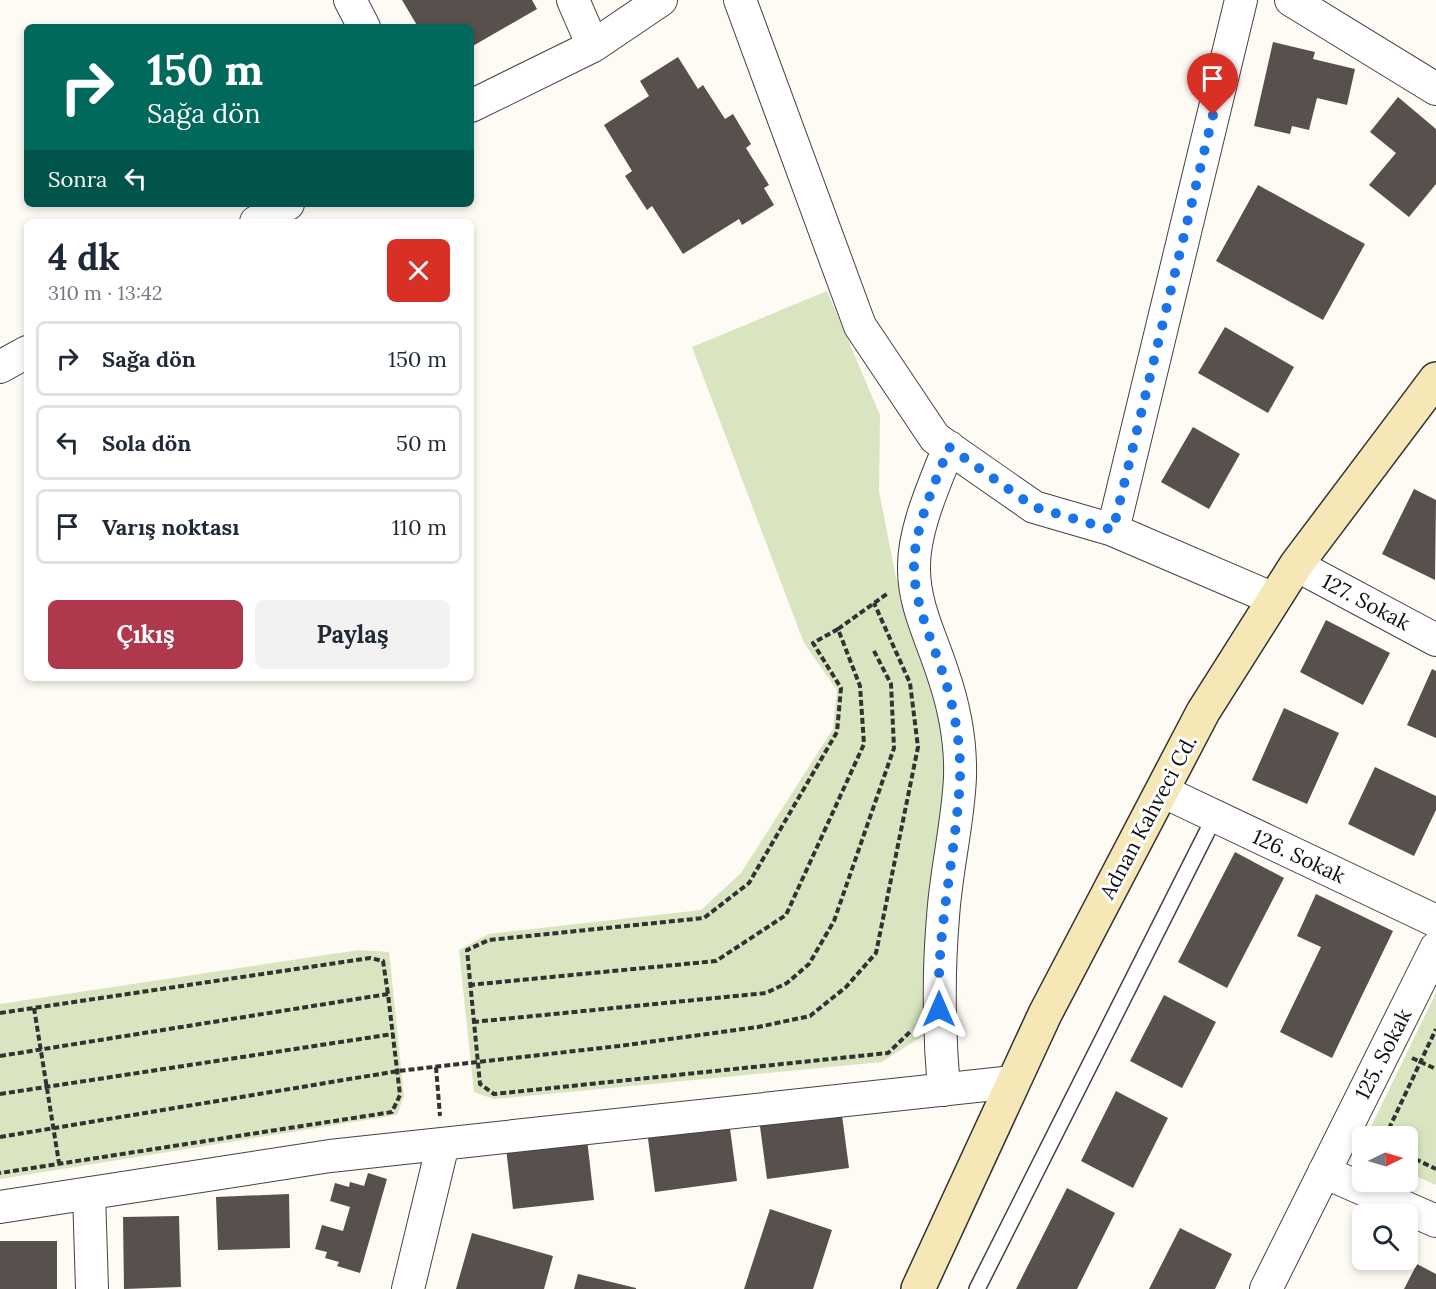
<!DOCTYPE html>
<html lang="tr">
<meta charset="utf-8">
<style>
body{margin:0;font-family:Lora,serif;background:#f2f2f3;color:#1f2937;height:100vh;display:flex;flex-direction:column;font-size:22px;white-space:nowrap}
*{box-sizing:border-box;margin:0}
p{font-size:20px;color:#747a83}
.icon{flex:none;width:33px;height:33px;fill:none;stroke:currentColor;stroke-width:2;stroke-linecap:round;stroke-linejoin:round}
.map{position:relative;flex:1;overflow:hidden}
.side{position:absolute;left:24px;top:219px;width:450px;height:462px;display:flex;flex-direction:column;background:#fff;border-radius:9px;box-shadow:0 3px 9px #0003}
.side>*{flex:none}
.hud{position:absolute;left:24px;top:24px;width:450px;height:183px;border-radius:9px;box-shadow:0 3px 9px #0003;background:#00695c;color:#fff;overflow:hidden}
.needle{width:39px;rotate:85deg}
.buttons{position:absolute;left:1352px;top:1126px;display:grid;gap:12px}
.buttons a{display:grid;place-items:center;width:66px;height:66px;border-radius:9px;background:#fff;box-shadow:0 3px 9px #0003;font-size:30px}
.pin{position:absolute;display:grid;place-items:center;width:51px;height:51px;color:#fff;margin:-62px -26px;border-radius:50% 50% 50% 0;rotate:-45deg;box-shadow:0 0 6px #0007}
.pin .icon{rotate:45deg}
.me{position:absolute;width:66px;margin:-33px;rotate:0deg;stroke-linejoin:round;filter:drop-shadow(0 0 4px #0008)}
.turn{display:flex;align-items:center;gap:21px;height:126px;padding:0 24px;font-size:27px}
.turn .icon{width:78px;height:78px;stroke-width:2.5}
.turn b{display:block;font-size:42px;line-height:51px}
.then{display:flex;align-items:center;height:57px;padding:0 24px;background:#0003;gap:12px;font-size:22px}
.round{display:grid;place-items:center;flex:none;width:63px;height:63px;border-radius:9px;background:#f2f2f3}
.head{display:flex;align-items:center;justify-content:space-between;height:102px;padding:0 24px}
h1{font-size:36px;font-weight:700;line-height:45px}
.cta{display:flex;gap:12px;margin-top:auto;padding:12px 24px}
.cta a{flex:1;height:69px;border-radius:9px;background:#b0384d;color:#fff;font-size:24px;font-weight:700;line-height:69px;text-align:center}
.cta a+a{background:#f2f2f3;color:#1f2937}
ul{padding:0;list-style:none}
li{display:flex;align-items:center;gap:18px;height:75px;margin:0 12px 9px;padding:0 12px;border:3px solid #e0e1e3;border-radius:9px}
li div{flex:1}
li b{display:block;font-size:22px}
li em{font-style:normal}
.map>svg:first-child{display:block}
.green{fill:#d8e5c0}
.building{fill:#57504d}
.lines{fill:none;stroke-linecap:round;stroke-linejoin:round}
.lane-casing{stroke:#434343;stroke-width:18}
.street-casing{stroke:#434343;stroke-width:34}
.secondary-casing{stroke:#323232;stroke-width:36}
.path{stroke:#323232;stroke-width:4;stroke-dasharray:6 3;stroke-linecap:butt}
.lane{stroke:#fff;stroke-width:15}
.street{stroke:#fff;stroke-width:32}
.secondary{stroke:#f6e7b7;stroke-width:33}
.route{stroke:#1a73e8;stroke-width:10;stroke-dasharray:0 18}
.labels{text-anchor:middle;dominant-baseline:central;stroke-width:6;stroke-linejoin:round;paint-order:stroke}
.street-label{font-size:21px;fill:#101010;stroke:#fff}
</style>
<div class="map">
<svg width="1436" height="1289" viewBox="0 0 1436 1289">
<rect width="100%" height="100%" fill="#fefaf4"/>
<path class="green" d="M827 291 880 415 879 491 896 578 943 693 946 770 924 1035 882 1062 494 1099 474 1092 459 950 489 934 701 910 741 873 833 729 837 690 804 643 692 347Z
M359 950 389 952 404 1096 397 1115 0 1179V1004Z
M1436 993V1185L1407 1172V1137H1366Z"/>
<path class="building" d="M402 0H532L537 9 471 47V27H418Z
M1273 42 1315 52 1313 59 1355 69 1347 105 1317 98 1309 130 1292 126 1290 134 1254 126Z
M678 57 698 89 703 85 725 119 733 114 751 144 746 148 769 185 764 188 774 205 742 225 739 219 683 254 652 206 647 210 625 176 632 171 604 125 649 96 640 81Z
M1398 97 1436 129V184L1409 217 1369 185 1396 153 1370 132Z
M1258 185 1365 244 1323 320 1216 261Z
M1225 327 1294 367 1268 413 1198 373Z
M1193 427 1240 454 1209 509 1161 482Z
M1414 489 1436 500 1435 580 1382 554Z
M1326 620 1390 653 1363 705 1300 672Z
M1432 669 1436 671V738L1407 725Z
M1284 708 1339 733 1307 804 1252 780Z
M1375 767 1436 796V810L1414 856 1348 824Z
M1235 852 1284 878 1227 988 1178 962Z
M1316 894 1393 931 1332 1058 1280 1032 1321 947 1297 936Z
M1164 995 1216 1022 1182 1088 1130 1061Z
M1116 1091 1168 1118 1133 1188 1081 1161Z
M841 1108 849 1168 767 1179 759 1119Z
M729 1121 737 1181 655 1192 647 1131Z
M587 1139 594 1200 513 1209 506 1148Z
M368 1173 387 1179 360 1273 337 1266 339 1262 325 1258 327 1252 315 1249 322 1225 343 1231 350 1207 330 1201 335 1183 349 1187 350 1182 364 1186Z
M1067 1188 1115 1213 1077 1289H1016Z
M289 1194 290 1248 218 1250 216 1197Z
M770 1209 832 1230 813 1289H744Z
M179 1216 181 1287 124 1289 123 1217Z
M1180 1228 1232 1254 1215 1289H1149Z
M472 1233 553 1256 544 1289H456Z
M0 1241H57V1289H0Z
M1417 1264 1436 1274V1289H1404Z
M578 1274 636 1288V1289H574Z"/>
<g class="lines">
<g class="lane-casing">
<path id="lane" d="M977 1289 1215 816"/>
</g>
<g class="street-casing">
<path id="street" d="M350 0 364 27
M573 0 593 46
M740 0 860 326 935 438 1034 507 1113 530
M1241 0 1113 530 1274 599
M1291 0 1436 89
M471 106 593 46 661 0
M256 222 288 204
M0 367 27 352
M1296 565 1436 640
M1162 791 1436 921
M944 1090C939 1032 938 975 943 917 946 870 958 824 960 777 961 743 954 706 943 674 932 639 914 606 914 569 913 530 935 483 949 447
M1324 1172 1436 1221
M89 1193 92 1289
M0 1207 330 1156 1013 1082
M408 1289 443 1144
M1266 1289 1436 948"/>
</g>
<g class="secondary-casing">
<path id="secondary" d="M918 1289 1045 1014 1203 712 1296 565 1436 379"/>
</g>
<path class="path" d="M838 629 813 643 841 688 837 732 749 883 704 918 489 940 467 950 480 1084 494 1094 888 1053 911 1031
M469 985 716 961 786 915 864 744 860 686 838 629 888 593
M34 1008 59 1163
M0 1013 370 958 383 961 388 994
M473 1022 766 993 787 983 809 964 834 921 894 748 891 684 873 649
M0 1056 388 994 400 1095 392 1112 0 1173
M1412 1058 1436 1069
M436 1067 440 1116
M0 1094 393 1034
M0 1137 398 1071 619 1046 758 1027 810 1016 846 987 876 953 918 747 910 683 874 603
M1385 1137 1436 1029
M1407 1155 1436 1169"/>
<use href="#lane" class="lane"/>
<use href="#street" class="street"/>
<use href="#secondary" class="secondary"/>
</g>
<g class="lines">
<path class="route" d="M939 1009C936 931 956 855 960 778 961 744 954 706 943 674 932 640 915 606 914 569 913 530 935 483 949 447L1034 507 1113 530 1213 115"/>
</g>
<g class="labels">
<g class="street-label">
<text transform="translate(1366 602) rotate(28)">127. Sokak</text>
<text transform="translate(1148 817) rotate(-62)">Adnan Kahveci Cd.</text>
<text transform="translate(1299 856) rotate(25)">126. Sokak</text>
<text transform="translate(1383 1054) rotate(-63)">125. Sokak</text>
</g>
</g>
</svg>
<div class="buttons">
<a><svg class="needle" viewBox="-14 -14 28 28"><path d="M0-13l5 13h-10z" fill="#e53935"/><path d="M0 13l5-13h-10z" fill="#747a83"/></svg></a>
<a><svg class="icon" aria-label="search" viewBox="0 0 24 24"><circle cx="10" cy="10" r="6"/><path d="M15 15l6 6"/></svg></a>
</div>
<div class="pin" style="left:1213px;top:115px;background:#d93025"><svg class="icon" aria-label="arrive" viewBox="0 0 24 24"><path d="M6 21V4h12l-3 4 3 4H6"/></svg></div>
<svg class="me" style="left:939px;top:1009px" viewBox="-20 -20 40 40"><path d="M0-17L14 15 0 8-14 15z" fill="#1a73e8" stroke="#fff" stroke-width="4"/></svg>
<div class="hud">
<div class="turn"><svg class="icon" aria-label="right" viewBox="0 0 24 24"><path d="M7 20v-9h11M14 6l5 5-5 5"/></svg><div><b>150 m</b>Sağa dön</div></div>
<div class="then">Sonra<svg class="icon" aria-label="left" viewBox="0 0 24 24"><path d="M17 20v-9H6M10 6l-5 5 5 5"/></svg></div>
</div>
<section class="side">
<div class="head"><div><h1>4 dk</h1><p>310 m · 13:42</p></div><a class="round" style="background:#d93025;color:#fff"><svg class="icon" aria-label="close" viewBox="0 0 24 24"><path d="M6 6l12 12M18 6L6 18"/></svg></a></div>
<ul>
<li><svg class="icon" aria-label="right" viewBox="0 0 24 24"><path d="M7 20v-9h11M14 6l5 5-5 5"/></svg><div><b>Sağa dön</b></div><em>150 m</em></li>
<li><svg class="icon" aria-label="left" viewBox="0 0 24 24"><path d="M17 20v-9H6M10 6l-5 5 5 5"/></svg><div><b>Sola dön</b></div><em>50 m</em></li>
<li><svg class="icon" aria-label="arrive" viewBox="0 0 24 24"><path d="M6 21V4h12l-3 4 3 4H6"/></svg><div><b>Varış noktası</b></div><em>110 m</em></li>
</ul>
<div class="cta"><a>Çıkış</a><a>Paylaş</a></div>
</section>
</div>
